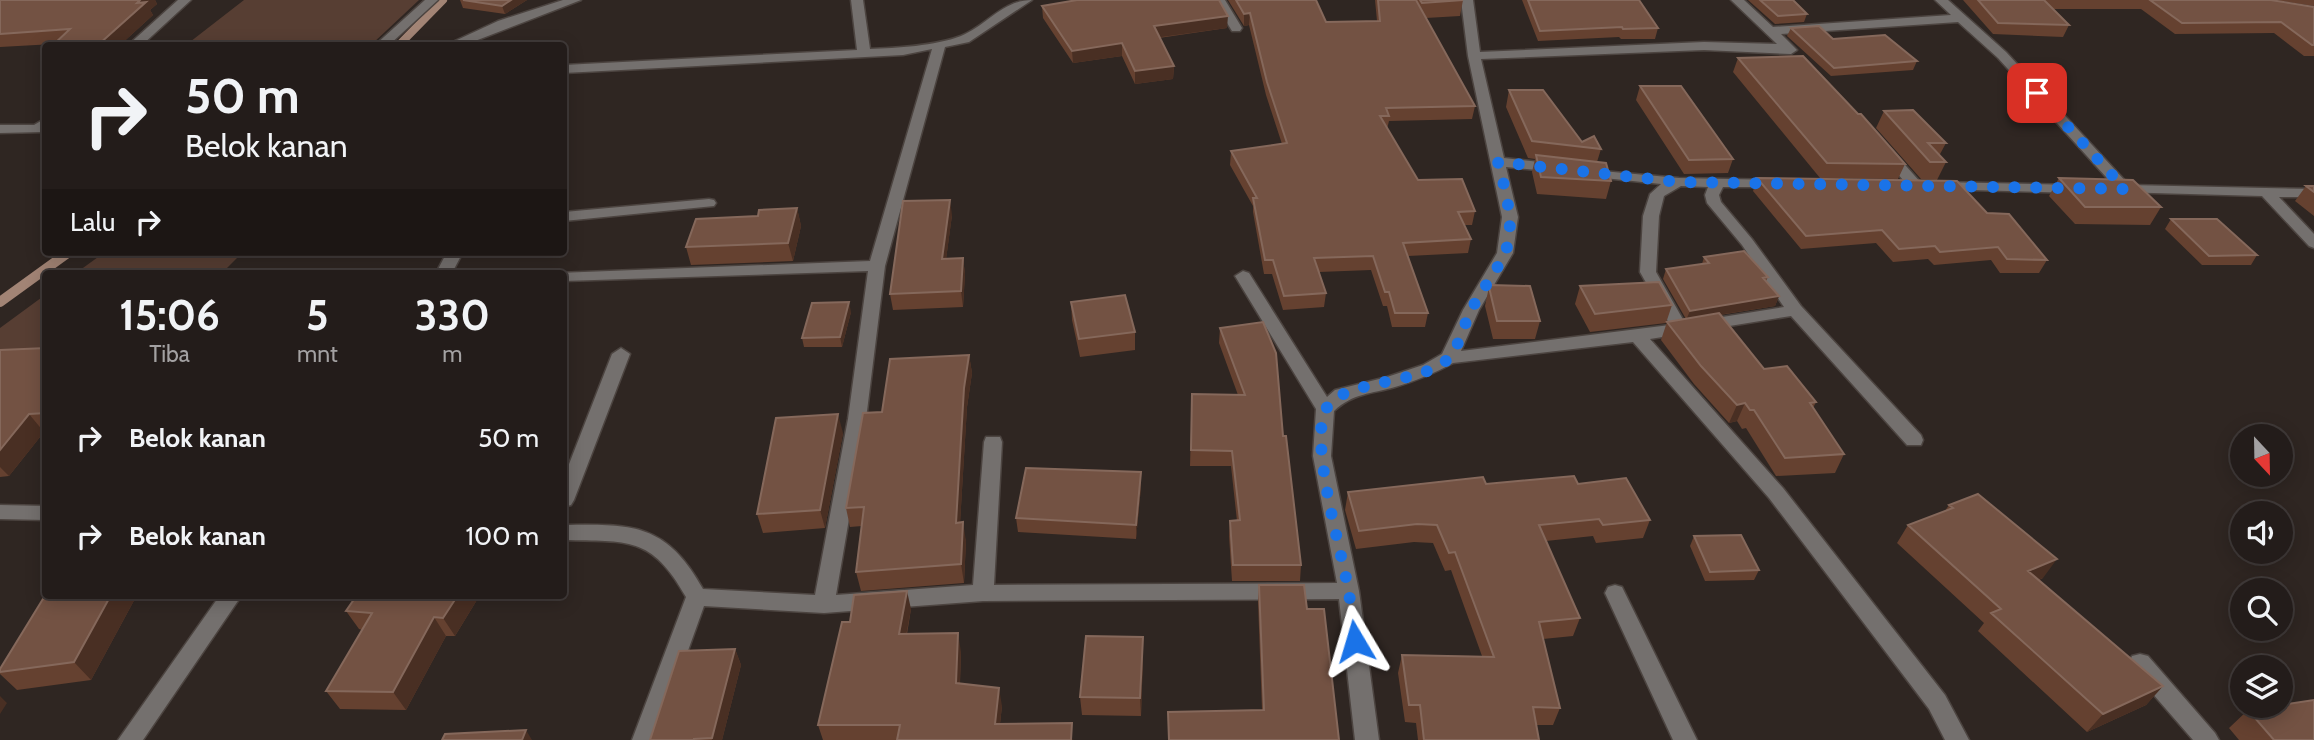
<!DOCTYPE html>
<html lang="id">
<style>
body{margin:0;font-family:Cabin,sans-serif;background:#2b2523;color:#f1f3f6;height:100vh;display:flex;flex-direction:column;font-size:26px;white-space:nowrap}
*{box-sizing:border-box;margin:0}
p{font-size:23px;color:#a3a1a2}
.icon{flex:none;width:38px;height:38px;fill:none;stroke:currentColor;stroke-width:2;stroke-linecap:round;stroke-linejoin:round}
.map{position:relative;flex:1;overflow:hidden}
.panel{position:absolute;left:42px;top:270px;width:525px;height:329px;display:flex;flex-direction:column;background:#231c1a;border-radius:7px;box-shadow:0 4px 18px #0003,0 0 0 2px #403a39}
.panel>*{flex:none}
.banner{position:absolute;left:42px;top:42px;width:525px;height:214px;border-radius:7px;box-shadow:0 4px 18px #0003,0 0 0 2px #403a39;background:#231c1a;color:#f1f3f6;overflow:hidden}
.needle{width:46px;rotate:158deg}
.tools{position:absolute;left:2230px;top:424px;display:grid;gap:14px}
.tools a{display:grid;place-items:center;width:63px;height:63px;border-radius:50%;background:#231c1a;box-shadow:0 4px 18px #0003,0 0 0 2px #403a39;font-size:35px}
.pin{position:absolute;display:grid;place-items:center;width:60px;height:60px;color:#fff;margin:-30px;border-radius:14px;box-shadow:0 4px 10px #0006}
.me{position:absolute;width:77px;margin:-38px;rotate:353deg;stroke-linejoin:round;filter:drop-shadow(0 0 5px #0008)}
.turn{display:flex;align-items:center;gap:24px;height:147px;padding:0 28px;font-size:32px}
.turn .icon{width:91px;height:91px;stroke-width:2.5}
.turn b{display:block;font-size:49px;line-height:60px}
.then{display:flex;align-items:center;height:66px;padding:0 28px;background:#0003;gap:14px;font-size:26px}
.eta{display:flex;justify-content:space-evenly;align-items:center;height:119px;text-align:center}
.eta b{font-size:42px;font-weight:700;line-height:49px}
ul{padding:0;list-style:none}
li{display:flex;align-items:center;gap:21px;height:98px;padding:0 28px}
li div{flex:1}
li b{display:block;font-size:26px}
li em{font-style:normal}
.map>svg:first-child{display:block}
.green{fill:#573e33}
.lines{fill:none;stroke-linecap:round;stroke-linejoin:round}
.stream-far1{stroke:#a28475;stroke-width:8}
.stream{stroke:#a28475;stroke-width:10}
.minor-casing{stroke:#4c4440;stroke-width:3}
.minor{fill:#74706e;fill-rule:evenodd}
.wall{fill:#654130}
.shaded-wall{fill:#492f23}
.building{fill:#735243;stroke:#85685b;stroke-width:2}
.route{stroke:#1a73e8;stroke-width:12;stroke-dasharray:0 21.6}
</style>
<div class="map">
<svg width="2314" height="740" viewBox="0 0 2314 740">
<rect width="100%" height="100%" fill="#2f2622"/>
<path class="green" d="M244 0H419L371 45H186Z
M105 252H243L222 273H76Z
M45 295V349L0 358V328Z"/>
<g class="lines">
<path class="stream-far1" d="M398 46 443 0"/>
<path class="stream" d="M0 302 69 252"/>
<g class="minor-casing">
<path id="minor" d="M178 0H191L141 46H127Z
M425 0H438L388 46H374Z
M563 0H581L462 46H444L498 21Z
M851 0H863L870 49C897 48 935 46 961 36 986 26 1003 0 1032 0L969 42 945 47 885 266 866 419 836 595 973 585 984 442 986 437H1000L1002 442 994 585 1337 583 1313 456 1316 409 1235 276 1243 271 1249 273 1327 397 1335 390 1387 377 1423 365 1442 354 1463 310 1497 253 1502 217 1468 56 1461 0H1473L1480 52 1704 42 1777 44 1731 0H1744L1773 27 1951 15 1935 0H1948L2006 52 2129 185 2314 189V197H2279L2314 234V248L2309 246 2262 196 2117 192 2116 188 1998 58 1958 22 1781 34 1797 50 1791 54 1704 50 1481 59 1504 158 1557 164 1564 168 1557 172 1506 167 1518 217 1513 253 1479 310 1461 351 1670 325 1640 272 1643 216 1650 194 1661 184 1585 176 1580 175 1578 172 1580 169 1679 178 1784 180 1786 183 1779 187H1723L1719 195 1721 202 1752 239 1801 306 1921 435 1923 440 1921 445H1907L1791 316 1650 339 1783 488 1945 695 1969 740H1945L1929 709 1769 498 1633 342 1453 363C1435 373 1415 381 1395 387 1371 394 1353 393 1334 411L1331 456 1359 591 1379 740H1355L1339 599 983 601 824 613 704 606 656 740H632L686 597C651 535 628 542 564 540V525C633 524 666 523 703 589L815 595 848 419 868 271 564 281V273H558L870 261 932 49 903 55 564 73V65L857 50ZM1681 186 1708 187 1705 195 1707 203 1742 245 1784 307 1685 323 1656 272 1659 216 1664 196Z
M1213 0H1225L1242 28 1240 31H1232Z
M46 118V129L42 132 0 133V125H34Z
M1886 148 1891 149 1921 183 1923 186 1921 189H1911L1881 155V149Z
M1940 182 2076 185 2083 189 2076 193 1935 189 1933 186 1935 183Z
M709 199 714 200 716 203 714 206 564 221V212Z
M447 252H463L452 273H436Z
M621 348 630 354 574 500 571 505 564 507V477L612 354Z
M0 505 46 506V520L0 519Z
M1615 585 1622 587 1697 740H1673L1605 593 1608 587Z
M220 595H242L143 740H118Z
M2140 654 2148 656 2215 733 2219 740H2193L2132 670 2129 663 2132 656Z"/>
</g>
<use href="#minor" class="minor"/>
</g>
<path class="wall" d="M0 0H155L157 4 150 10 153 15 119 46H52L54 44 0 47Z
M460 0H527L505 14 463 8Z
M1228 0H1316L1326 22 1377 21 1375 0H1463L1460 16 1426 18 1475 106 1472 119 1389 121 1387 129 1418 180 1475 211 1472 225H1464L1471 239 1468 253 1408 256 1428 313 1425 327H1392L1387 306H1383L1371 270 1319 272 1326 293 1324 307 1283 310 1272 274H1264L1253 212V206L1230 165 1231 151 1282 144 1266 95 1249 25 1244 26Z
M1522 0H1639L1658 28 1655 39H1621L1619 37 1538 41Z
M1748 0H1793L1807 14 1804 22 1775 24Z
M1963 0H2271L2314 7V56H2304L2274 33 2175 34 2141 9H2053L2069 25 2063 37 1993 34Z
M2274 0H2314V6Z
M1042 6 1227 28 1159 38 1174 66 1173 79 1135 84 1122 56 1073 63 1043 18Z
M1791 28 1917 61 1913 70 1831 76 1787 36Z
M1738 58 1905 164 1898 179 1820 178 1733 72Z
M1640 86 1733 159 1728 173 1684 174 1636 100Z
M1509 90 1582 142 1601 149 1597 162 1611 181 1606 199 1537 194 1532 172 1535 159 1528 158 1506 107Z
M1884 111 1946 143 1939 156 1946 162 1937 180 1921 179 1876 128Z
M1757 178 1987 213 2047 260 2039 273H2000L1991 260 1934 265 1928 259 1893 262 1876 243 1801 249 1753 191Z
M2059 178 2161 207 2150 225 2075 224 2049 196Z
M2306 186H2314V216L2295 201Z
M797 208 801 226 793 261 691 265 686 247 758 216Z
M952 215 946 259 963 258 965 274 963 307 893 310 890 294Z
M2171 219 2257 255 2251 265H2202L2165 229Z
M1704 257 1768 277 1766 281 1779 296 1775 306 1720 315 1764 369 1816 402 1813 408 1844 454 1835 473 1776 476 1746 428 1742 429 1737 421 1729 423 1694 384 1661 340 1667 322 1686 319 1663 279 1666 269 1702 264Z
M1580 286 1672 305 1666 323 1590 332 1575 304Z
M1489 287 1540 321 1535 339H1493L1485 306Z
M1071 302 1135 332V350L1080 357 1072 320Z
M851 312 842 347H804L802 338Z
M1220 328 1283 436 1301 565 1300 581H1232L1229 536 1230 521H1237L1231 466H1190L1192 394 1238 395 1219 343Z
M46 348V432H44L9 476 0 477V350Z
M969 355 972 373 967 407 960 523 966 541 964 583 861 591 856 572 862 526 850 527 846 508 882 412Z
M843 433 825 528 763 533 757 514Z
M1141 472V487L1136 539 1018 532 1016 518Z
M1486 484H1578L1650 520 1643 538 1596 543 1593 536 1546 541 1580 618 1573 636 1543 639 1560 708 1553 725H1536L1539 740H1418L1416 723 1405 722 1398 673 1402 655 1482 656 1451 570 1445 571 1433 543 1414 542 1356 549 1345 510 1348 492Z
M1949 505 2043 578 2039 580 2163 686 2146 705 2087 732 1978 631 1984 623 1897 543 1908 525 1945 511Z
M1694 536 1759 570 1754 580 1705 581 1690 546Z
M1259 585 1307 609 1339 740H1169L1168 712 1262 710 1258 602Z
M46 595H137L91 680 17 690 0 674V669Z
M480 595 455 636H446L406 710 340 709 326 691 362 630 359 629 346 611Z
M911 609 907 634 961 652 960 683 1002 706 1000 724 1074 740H823L818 725 850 622Z
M735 649 741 665 722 740H650Z
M1143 656 1141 716 1082 715 1080 697Z
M2248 710 2314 740H2239L2229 728Z"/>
<path class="shaded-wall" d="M140 0H155L157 4 150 10 153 15 119 46H98Z
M511 0H527L505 14 502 6Z
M1250 13 1249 25 1244 26V14Z
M1228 16 1227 28 1154 38V26Z
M1122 43V56L1073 63 1072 51Z
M1174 66 1173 79 1135 84V71Z
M950 200 952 215 944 275 942 259Z
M797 208 801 226 793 261 788 243Z
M963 258 965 274 963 307 961 291Z
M1779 296 1775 306 1686 320 1690 311Z
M849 302 851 312 842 347 840 337Z
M969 355 972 373 967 407 959 541 956 523 964 388Z
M1745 403 1737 421 1729 423 1737 405Z
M29 414 44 432 9 476 0 467V450Z
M838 414 843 433 825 528 820 510Z
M1141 472V487L1136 539V525Z
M963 522 966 541 964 583 961 564Z
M2057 559 2043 578 2015 589 2028 571Z
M907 591 911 609 903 652 899 634Z
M111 595H137L91 680 74 662Z
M458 595H480L455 636 443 618Z
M434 617 446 636 406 710 393 692Z
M958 633 961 652 959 701 956 683Z
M1143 637V656L1141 716 1140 698Z
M735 649 741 665 722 740H712V738Z
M2163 686 2146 705 2087 732 2103 714Z
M999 688 1002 706 998 740 995 724Z
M0 696 7 703 0 714Z
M526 730 532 740H522Z"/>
<path class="building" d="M0 0H140L137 3 146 2 98 45 52 46 70 29 0 34Z
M463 0H511L502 6Z
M1077 0H1219L1228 16 1154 26 1174 66 1135 71 1122 43 1072 51 1042 6Z
M1236 0H1316L1326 22 1380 21 1378 0H1416L1475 106 1386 108 1389 116H1380L1418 180 1462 179 1475 211 1458 212 1471 239 1403 243 1428 313H1395L1389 292H1385L1373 256 1314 258 1326 293 1284 296 1273 260H1265L1253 198H1257L1231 151 1287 143 1267 82 1250 13 1244 14Z
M1420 0H1463L1422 3Z
M1528 0H1639L1658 28 1623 29 1622 27 1540 31Z
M1760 0H1793L1807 14 1778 16Z
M1978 0H2044L2069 25 1998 23Z
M2150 0H2271L2314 7V45H2312L2281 22 2182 23Z
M1819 26 1833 39 1885 35 1917 61 1834 68 1791 28Z
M1803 56 1858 114H1861L1905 164 1827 163 1738 58Z
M1640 86H1681L1733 159 1689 160Z
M1509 90H1543L1582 142 1594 136 1601 149 1532 141Z
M1913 110 1946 143H1928L1946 162H1930L1884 111Z
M1536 155 1606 163 1611 181 1541 177Z
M1757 178 1957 181 1987 213 2009 214 2047 260 2007 259 1998 247 1940 252 1935 246 1899 249 1882 230 1806 236Z
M2059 178 2133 180 2161 207H2085Z
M2306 186H2314V192Z
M950 200 942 259 963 258 961 291 890 294 903 201Z
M797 208 788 243 686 247 696 219 758 216 759 210Z
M2171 219H2217L2257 255 2209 256Z
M1744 251 1768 277 1763 278 1779 296 1690 311 1666 269 1709 263 1704 257Z
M1659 282 1672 305 1595 314 1580 286Z
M1490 285 1530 286 1540 321H1497L1489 287Z
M1125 295 1135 332 1079 339 1071 302Z
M849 302 840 337 802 338 812 303Z
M1719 313 1764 369 1787 366 1816 402 1810 403 1844 454 1785 458 1754 410H1750L1745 403 1737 405 1701 366 1667 322Z
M1263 322 1276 353 1283 436H1286L1301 565H1233L1230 521 1240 520 1232 451 1191 450 1192 394 1245 395 1220 328Z
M46 348V413L29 414 0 450V350Z
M969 355 964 388 956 523 963 522 961 564 856 572 864 507 846 508 863 413 882 412 890 359Z
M838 414 820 510 757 514 776 418Z
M1026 468 1141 472 1136 525 1016 518Z
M1574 476 1578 484 1626 478 1650 520 1603 525 1599 519 1539 525 1580 618 1539 622 1560 708 1533 707 1539 740H1424L1420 705H1409L1402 655 1494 657 1455 552 1449 553 1437 525 1417 524 1359 531 1348 492 1483 477 1486 484Z
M1978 494 2057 559 2028 571 2163 686 2103 714 1991 613 2001 609 1908 525 1953 508 1949 505Z
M1741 535 1759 570 1710 572 1694 536Z
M1259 585H1304L1307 609H1324L1339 740H1169L1168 712 1264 710Z
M907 591 899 634 958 633 956 683 999 688 995 724 1072 723 1071 740H897L900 725H818L842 622H850L854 595Z
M46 594V595H111L74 662 0 672V669Z
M357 595H458L443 618 434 617 393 692 326 691 372 613 346 611Z
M1086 636 1143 637 1140 698 1080 697Z
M735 649 712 738 694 739V740H650L679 651Z
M2314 700V740H2274L2248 710Z
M526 730 522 740H442L445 734Z"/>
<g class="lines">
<path class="route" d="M1355 641C1353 623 1351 605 1348 588 1341 549 1310 445 1325 411 1339 378 1422 386 1449 358 1459 347 1464 324 1471 310 1481 291 1495 274 1504 255 1517 227 1505 190 1498 162L1679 182 2125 189 2037 93"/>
</g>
</svg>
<div class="tools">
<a><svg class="needle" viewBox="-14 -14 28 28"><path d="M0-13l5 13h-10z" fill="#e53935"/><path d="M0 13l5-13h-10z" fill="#a3a1a2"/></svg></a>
<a><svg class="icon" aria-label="sound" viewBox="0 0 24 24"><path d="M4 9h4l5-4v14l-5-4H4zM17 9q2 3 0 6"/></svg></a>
<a><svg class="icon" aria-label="search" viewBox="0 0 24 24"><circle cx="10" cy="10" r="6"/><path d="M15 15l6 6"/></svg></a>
<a><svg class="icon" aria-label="layers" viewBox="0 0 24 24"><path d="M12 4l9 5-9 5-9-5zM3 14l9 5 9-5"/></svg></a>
</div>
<div class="pin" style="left:2037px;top:93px;background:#d93025"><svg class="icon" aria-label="arrive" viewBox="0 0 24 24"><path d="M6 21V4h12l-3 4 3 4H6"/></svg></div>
<svg class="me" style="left:1355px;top:641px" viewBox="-20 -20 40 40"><path d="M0-17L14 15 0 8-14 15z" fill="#1a73e8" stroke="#fff" stroke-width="4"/></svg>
<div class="banner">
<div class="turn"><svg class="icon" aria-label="right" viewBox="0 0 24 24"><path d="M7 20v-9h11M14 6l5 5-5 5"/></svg><div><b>50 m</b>Belok kanan</div></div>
<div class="then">Lalu<svg class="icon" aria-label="right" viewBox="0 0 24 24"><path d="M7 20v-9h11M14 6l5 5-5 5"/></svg></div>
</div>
<section class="panel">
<div class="eta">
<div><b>15:06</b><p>Tiba</p></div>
<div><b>5</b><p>mnt</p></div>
<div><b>330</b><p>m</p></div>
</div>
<ul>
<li><svg class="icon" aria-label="right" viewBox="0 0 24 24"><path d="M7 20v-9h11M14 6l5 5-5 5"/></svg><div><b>Belok kanan</b></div><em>50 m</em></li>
<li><svg class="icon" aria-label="right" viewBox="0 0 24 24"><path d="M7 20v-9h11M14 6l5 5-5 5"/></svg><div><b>Belok kanan</b></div><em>100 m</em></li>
</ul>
</section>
</div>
